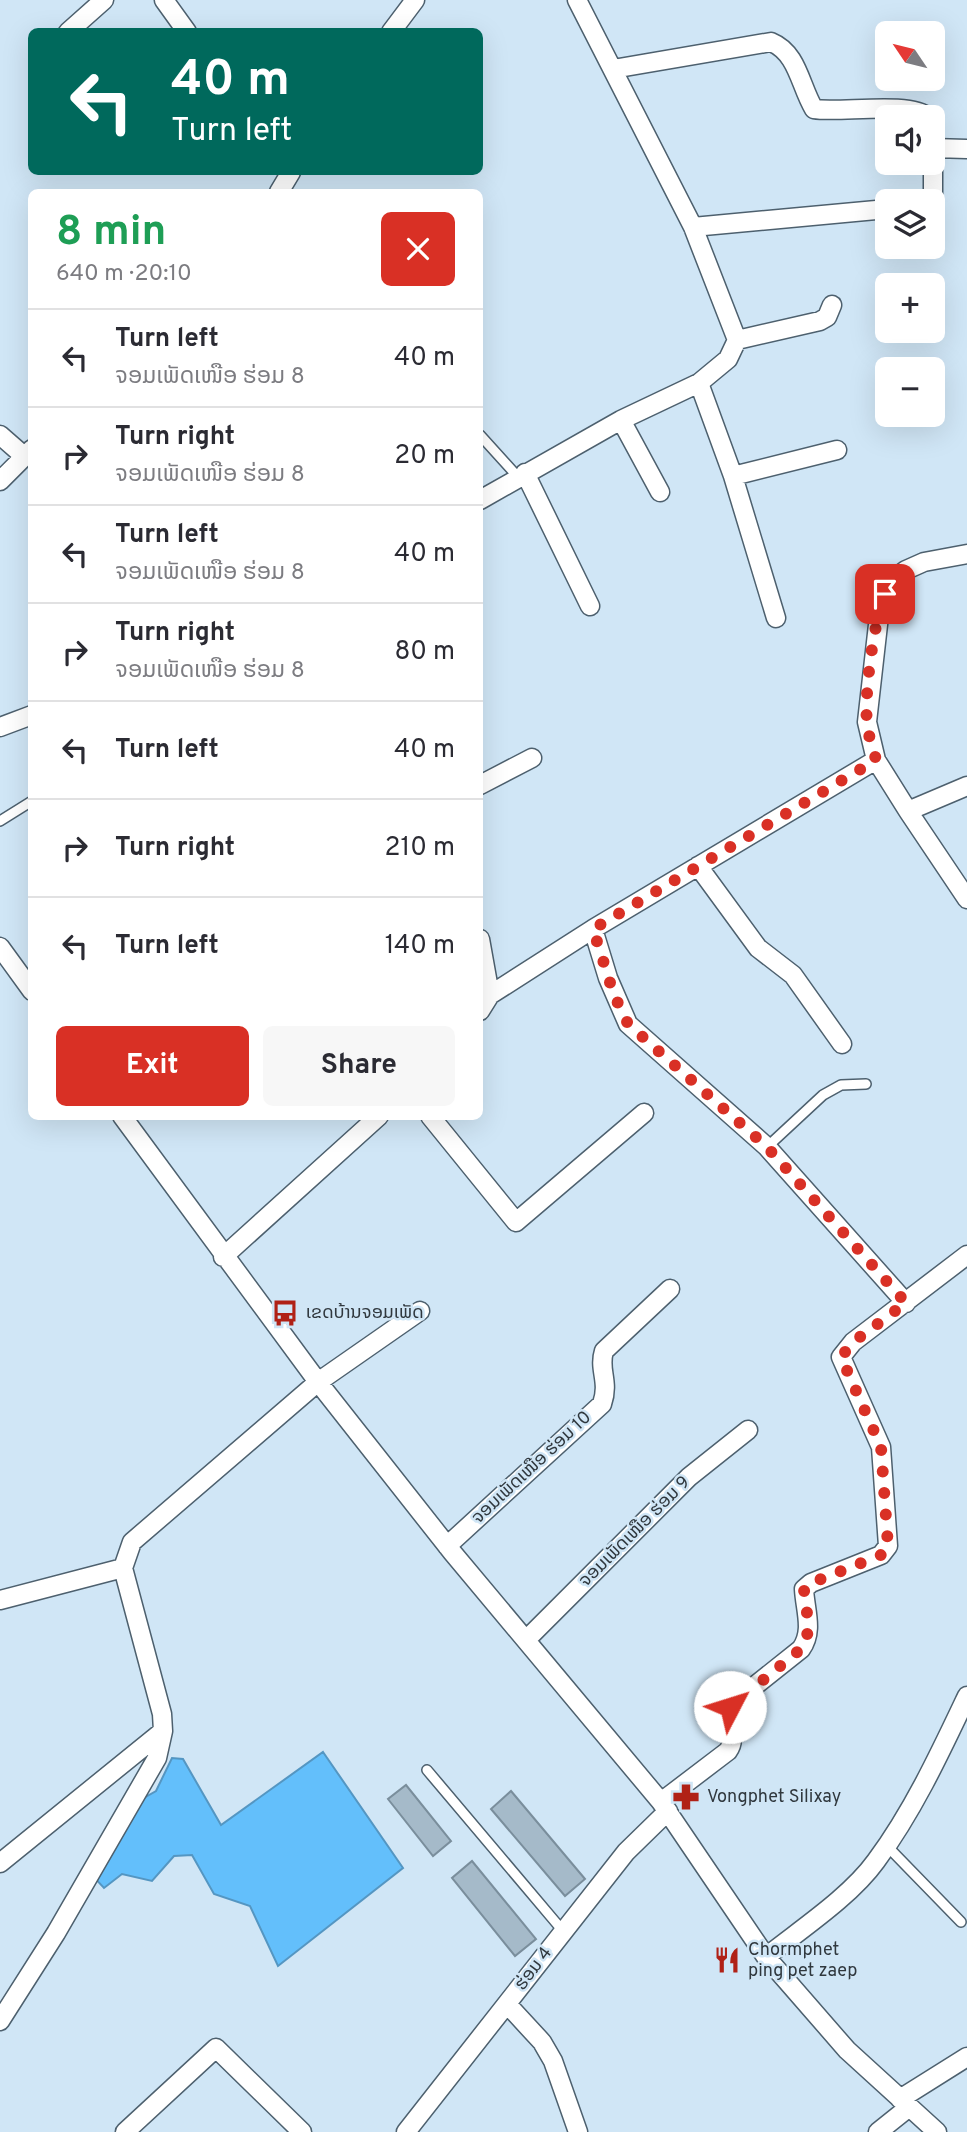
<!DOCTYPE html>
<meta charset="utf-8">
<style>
body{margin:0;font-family:Overpass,"Noto Sans Lao",sans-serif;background:#f7f7f7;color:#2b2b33;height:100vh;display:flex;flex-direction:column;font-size:26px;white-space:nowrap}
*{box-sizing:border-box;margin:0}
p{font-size:23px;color:#7c7c81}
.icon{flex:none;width:38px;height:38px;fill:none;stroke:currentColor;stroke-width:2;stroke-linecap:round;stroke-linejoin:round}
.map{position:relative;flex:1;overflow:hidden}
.details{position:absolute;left:28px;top:189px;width:455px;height:931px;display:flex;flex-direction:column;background:#fff;border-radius:10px;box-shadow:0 7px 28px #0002}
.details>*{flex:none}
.hud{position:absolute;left:28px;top:28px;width:455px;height:147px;border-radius:10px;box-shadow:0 7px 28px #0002;background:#00695c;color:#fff;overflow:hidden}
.needle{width:46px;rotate:305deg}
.tools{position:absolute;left:875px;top:21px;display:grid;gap:14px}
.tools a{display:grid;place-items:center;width:70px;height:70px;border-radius:10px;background:#fff;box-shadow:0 7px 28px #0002;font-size:35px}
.pin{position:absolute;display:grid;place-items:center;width:60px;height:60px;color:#fff;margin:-30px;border-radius:14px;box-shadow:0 4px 10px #0006}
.me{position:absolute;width:77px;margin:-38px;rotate:50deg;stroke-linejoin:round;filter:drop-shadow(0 0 5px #0008)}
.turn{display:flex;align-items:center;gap:24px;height:147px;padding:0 28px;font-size:32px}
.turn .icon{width:91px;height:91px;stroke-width:2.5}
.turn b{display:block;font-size:49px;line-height:60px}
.round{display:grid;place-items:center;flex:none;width:74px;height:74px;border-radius:10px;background:#f7f7f7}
.head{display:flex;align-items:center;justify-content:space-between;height:119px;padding:0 28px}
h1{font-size:42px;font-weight:700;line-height:52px;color:#1e9e55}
.primary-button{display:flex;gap:14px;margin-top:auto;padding:14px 28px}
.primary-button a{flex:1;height:80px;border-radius:10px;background:#d93025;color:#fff;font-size:28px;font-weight:700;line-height:80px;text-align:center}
.primary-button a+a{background:#f7f7f7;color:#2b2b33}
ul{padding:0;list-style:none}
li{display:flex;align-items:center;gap:21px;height:98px;padding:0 28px;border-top:2px solid #e1e1e2}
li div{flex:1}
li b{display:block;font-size:26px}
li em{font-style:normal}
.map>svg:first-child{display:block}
.water{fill:#63bffb;stroke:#5496c2;stroke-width:2}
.building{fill:#a5bac9;stroke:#7a8e9c;stroke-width:2}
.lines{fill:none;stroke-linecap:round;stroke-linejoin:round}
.service-casing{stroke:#4d606e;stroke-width:12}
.minor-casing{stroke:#4d606e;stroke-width:21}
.service{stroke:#fff;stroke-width:9}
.minor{stroke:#fff;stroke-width:18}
.route{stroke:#d93025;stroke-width:12;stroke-dasharray:0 21.6}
.labels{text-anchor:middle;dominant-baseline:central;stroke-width:5;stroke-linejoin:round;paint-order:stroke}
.poi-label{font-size:18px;fill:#30383e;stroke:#d0e6f6;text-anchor:start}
.street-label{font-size:18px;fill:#30383e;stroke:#d0e6f6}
</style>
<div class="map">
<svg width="967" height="2132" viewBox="0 0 967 2132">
<rect width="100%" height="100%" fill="#d0e6f6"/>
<path class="water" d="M323 1752 403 1868 278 1966 250 1906 214 1894 192 1855 174 1856 152 1881 122 1874 104 1888 89 1872 135 1803 156 1791 172 1758 183 1759 221 1825Z"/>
<path class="building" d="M406 1785 451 1841 433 1856 388 1799Z
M511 1791 585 1879 565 1896 491 1809Z
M472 1861 536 1939 515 1956 452 1878Z"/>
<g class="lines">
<g class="service-casing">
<path id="service" d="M480 435 518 477
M0 821 32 801
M767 1147 823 1095 841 1085 866 1084
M427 1770 563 1931
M887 1846 961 1922"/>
</g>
<g class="minor-casing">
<path id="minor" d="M164 0 187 32
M68 32 104 0
M391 32 415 0
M613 69 771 42C798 53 800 86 814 109 840 113 910 101 928 117
M933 146V205
M933 148 967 149
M279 192 291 172
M693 227 887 209
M737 340 820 321 827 317 832 305
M699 383 733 476 776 618
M621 420 660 492
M0 435 24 456
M525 473 590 606
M733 476 837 450
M0 481 32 449
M480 500 621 420 699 383 728 359 737 340 693 227 577 0
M967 554 924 562 906 570 891 581 880 607 867 722 876 760 908 811 967 786
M0 727 32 715
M480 785 532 758
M908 811 967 899
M698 866 758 948 793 975 842 1044
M593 929 608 978 628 1024 767 1147 906 1303
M480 939 490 995
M0 947 32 991
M480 1011 490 995 593 929 876 760
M122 1116 318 1382 452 1552 661 1802 766 1957 847 2050 937 2132
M430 1116 516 1222 644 1113
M223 1257 379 1116
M447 1546 602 1404C610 1381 598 1370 604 1351L670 1289
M0 1600 123 1568 132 1542 318 1382 420 1311
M527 1639 689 1477 748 1430
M661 1802 728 1751C739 1736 723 1718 732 1704L801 1649C814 1631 805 1610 804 1589L811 1583 881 1555 888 1546 881 1447 841 1357 853 1342 967 1255
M0 1863 163 1731
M766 1957C801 1929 850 1897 876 1861 913 1811 940 1753 967 1696
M507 2004 542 2042 553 2061 578 2132
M0 2021 56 1933 157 1758 163 1731 162 1714 123 1568
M900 2099 967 2057
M125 2132 216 2048 302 2132
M406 2132 626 1852 668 1811
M878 2132 908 2108"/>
</g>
<use href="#service" class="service"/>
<use href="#minor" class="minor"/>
</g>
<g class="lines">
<path class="route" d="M730 1707 801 1649C814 1631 805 1610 804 1589L811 1583 881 1555 888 1546 881 1447 841 1357 853 1342 906 1303 767 1147 628 1024 614 995 593 929 876 760C873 748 868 735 867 723 864 694 874 620 885 594"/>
</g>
<defs>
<g id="bus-bare" transform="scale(2.1)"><path d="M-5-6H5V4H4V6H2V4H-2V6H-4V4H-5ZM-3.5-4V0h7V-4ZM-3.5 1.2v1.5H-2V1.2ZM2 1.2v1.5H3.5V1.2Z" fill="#b02116" stroke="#d0e6f6" stroke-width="2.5" paint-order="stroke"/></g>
<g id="pharmacy-bare" transform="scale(2.1)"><path d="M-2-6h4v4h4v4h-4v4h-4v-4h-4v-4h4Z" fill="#b02116" stroke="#d0e6f6" stroke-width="2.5" paint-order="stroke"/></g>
<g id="restaurant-bare" transform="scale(2.1)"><path d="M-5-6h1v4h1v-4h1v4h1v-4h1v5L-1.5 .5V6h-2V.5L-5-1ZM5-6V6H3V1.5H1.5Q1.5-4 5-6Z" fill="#b02116" stroke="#d0e6f6" stroke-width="2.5" paint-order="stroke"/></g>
</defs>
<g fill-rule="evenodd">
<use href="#bus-bare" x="285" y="1313"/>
<use href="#pharmacy-bare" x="686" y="1797"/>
<use href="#restaurant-bare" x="727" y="1960"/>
</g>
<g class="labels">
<g class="poi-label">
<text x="306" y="1313">ເຂດບ້ານຈອມເພັດ</text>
<text x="707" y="1797">Vongphet Silixay</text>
<text x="748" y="1950">Chormphet<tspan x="748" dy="21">ping pet zaep</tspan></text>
</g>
<g class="street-label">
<text transform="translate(532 1468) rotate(-43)">ຈອມເພັດເໜືອ ຮ່ອມ 10</text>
<text transform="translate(635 1532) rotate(-45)">ຈອມເພັດເໜືອ ຮ່ອມ 9</text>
<text transform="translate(534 1969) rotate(-53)">ຮ່ອມ 4</text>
</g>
</g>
</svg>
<div class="tools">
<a><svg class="needle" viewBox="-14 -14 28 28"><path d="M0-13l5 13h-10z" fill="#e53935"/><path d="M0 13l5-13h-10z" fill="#7c7c81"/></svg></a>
<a><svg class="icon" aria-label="sound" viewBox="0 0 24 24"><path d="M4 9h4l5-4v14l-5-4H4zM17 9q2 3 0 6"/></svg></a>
<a><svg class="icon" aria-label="layers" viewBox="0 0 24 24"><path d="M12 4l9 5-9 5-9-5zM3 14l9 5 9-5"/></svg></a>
<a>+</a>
<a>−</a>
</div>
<div class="pin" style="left:885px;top:594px;background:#d93025"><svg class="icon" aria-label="arrive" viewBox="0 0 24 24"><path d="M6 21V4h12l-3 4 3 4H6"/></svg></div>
<svg class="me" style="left:730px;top:1707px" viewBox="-20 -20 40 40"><circle r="19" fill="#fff"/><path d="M0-13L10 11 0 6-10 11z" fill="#d93025"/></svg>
<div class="hud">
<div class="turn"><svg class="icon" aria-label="left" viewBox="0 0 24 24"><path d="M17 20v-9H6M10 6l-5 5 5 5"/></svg><div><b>40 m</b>Turn left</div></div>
</div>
<section class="details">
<div class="head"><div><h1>8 min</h1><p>640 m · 20:10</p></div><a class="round" style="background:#d93025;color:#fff"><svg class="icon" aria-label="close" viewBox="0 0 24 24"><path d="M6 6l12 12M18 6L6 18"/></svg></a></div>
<ul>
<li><svg class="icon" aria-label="left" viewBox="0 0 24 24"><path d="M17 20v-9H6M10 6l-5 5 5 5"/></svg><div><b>Turn left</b><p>ຈອມເພັດເໜືອ ຮ່ອມ 8</p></div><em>40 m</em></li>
<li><svg class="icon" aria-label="right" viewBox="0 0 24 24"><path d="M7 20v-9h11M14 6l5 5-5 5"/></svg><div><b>Turn right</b><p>ຈອມເພັດເໜືອ ຮ່ອມ 8</p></div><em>20 m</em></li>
<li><svg class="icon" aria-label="left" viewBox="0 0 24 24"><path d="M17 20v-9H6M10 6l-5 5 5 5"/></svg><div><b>Turn left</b><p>ຈອມເພັດເໜືອ ຮ່ອມ 8</p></div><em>40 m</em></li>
<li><svg class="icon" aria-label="right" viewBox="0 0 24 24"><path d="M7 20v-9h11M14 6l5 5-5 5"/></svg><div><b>Turn right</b><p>ຈອມເພັດເໜືອ ຮ່ອມ 8</p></div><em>80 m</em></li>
<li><svg class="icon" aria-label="left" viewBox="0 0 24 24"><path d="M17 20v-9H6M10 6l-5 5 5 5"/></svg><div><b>Turn left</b></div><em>40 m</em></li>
<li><svg class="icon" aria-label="right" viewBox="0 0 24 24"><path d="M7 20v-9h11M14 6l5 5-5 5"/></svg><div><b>Turn right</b></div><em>210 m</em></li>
<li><svg class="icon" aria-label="left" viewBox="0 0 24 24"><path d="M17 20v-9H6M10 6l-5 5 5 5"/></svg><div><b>Turn left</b></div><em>140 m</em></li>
</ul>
<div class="primary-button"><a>Exit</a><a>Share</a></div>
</section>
</div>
